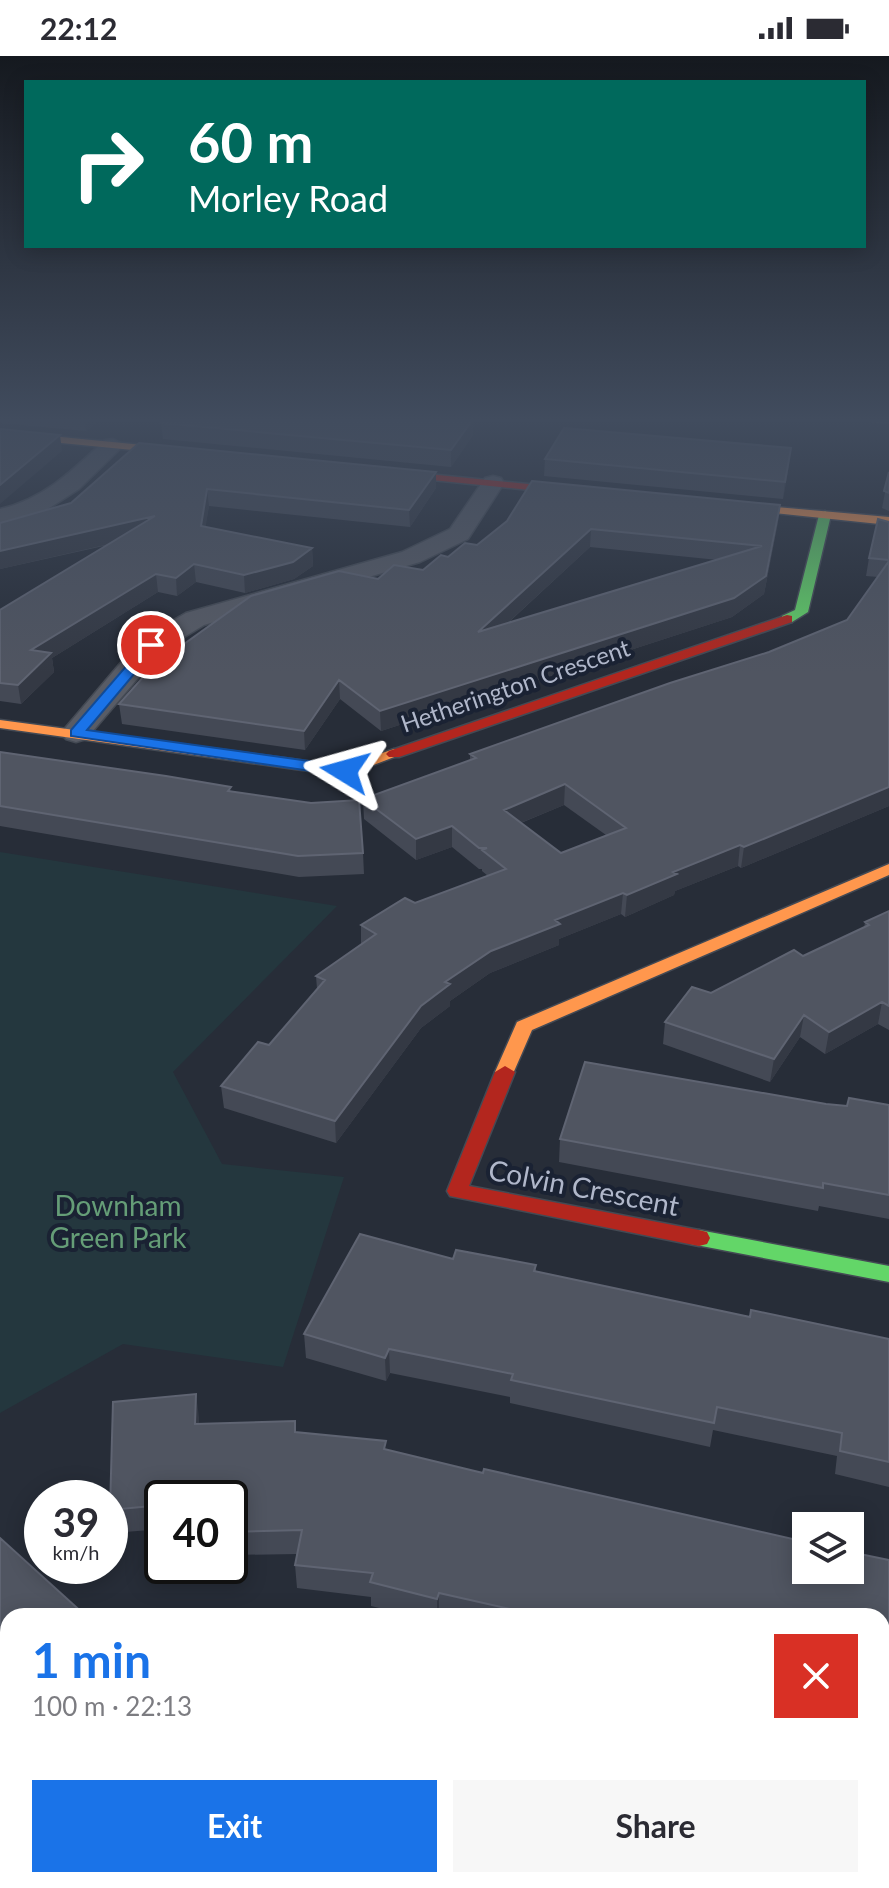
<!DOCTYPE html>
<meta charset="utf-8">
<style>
body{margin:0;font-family:Lato,sans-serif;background:#f7f7f7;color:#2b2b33;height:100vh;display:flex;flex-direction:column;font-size:30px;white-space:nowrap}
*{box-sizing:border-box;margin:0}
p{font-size:26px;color:#7c7c81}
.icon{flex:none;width:44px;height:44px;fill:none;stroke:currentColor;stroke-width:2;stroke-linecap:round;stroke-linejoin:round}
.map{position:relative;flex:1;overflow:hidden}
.sheet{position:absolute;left:0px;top:1552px;width:890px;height:280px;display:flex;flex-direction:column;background:#fff;border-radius:24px 24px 0 0;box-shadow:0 4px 20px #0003}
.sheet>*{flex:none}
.guide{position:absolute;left:24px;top:24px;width:842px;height:168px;border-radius:0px;box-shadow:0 4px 20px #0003;background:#00695c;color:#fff;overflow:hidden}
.buttons{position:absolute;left:792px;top:1456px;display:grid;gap:16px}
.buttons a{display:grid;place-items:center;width:72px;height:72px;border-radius:0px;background:#fff;box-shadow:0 4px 20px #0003;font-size:40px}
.speed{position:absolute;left:24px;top:1424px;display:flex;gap:16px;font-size:40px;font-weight:700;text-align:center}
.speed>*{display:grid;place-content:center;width:104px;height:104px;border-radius:50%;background:#fff;box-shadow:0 4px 20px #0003;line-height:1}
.speed small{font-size:20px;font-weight:400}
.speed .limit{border:4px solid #111;border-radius:12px;background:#fff;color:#111}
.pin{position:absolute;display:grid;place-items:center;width:68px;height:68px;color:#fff;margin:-34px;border:4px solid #fff;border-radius:50%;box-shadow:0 2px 8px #0007}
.me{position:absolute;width:88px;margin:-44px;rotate:278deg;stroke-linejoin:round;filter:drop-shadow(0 0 6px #0008)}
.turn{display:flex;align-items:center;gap:28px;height:168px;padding:0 32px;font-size:36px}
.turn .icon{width:104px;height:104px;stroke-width:2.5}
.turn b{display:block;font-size:56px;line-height:68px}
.round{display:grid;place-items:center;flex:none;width:84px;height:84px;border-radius:0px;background:#f7f7f7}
.headline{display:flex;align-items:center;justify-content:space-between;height:136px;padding:0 32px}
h1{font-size:48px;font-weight:700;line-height:60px;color:#1a73e8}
.primary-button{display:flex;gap:16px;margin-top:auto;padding:16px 32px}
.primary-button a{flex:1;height:92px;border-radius:0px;background:#1a73e8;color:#fff;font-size:32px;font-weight:700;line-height:92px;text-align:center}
.primary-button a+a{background:#f7f7f7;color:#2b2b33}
.status{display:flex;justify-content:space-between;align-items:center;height:56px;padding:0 40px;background:#fff;direction:ltr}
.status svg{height:22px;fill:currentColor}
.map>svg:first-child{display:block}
.green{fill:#24373e}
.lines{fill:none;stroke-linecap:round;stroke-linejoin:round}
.street-casing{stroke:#444a54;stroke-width:3}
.fast-casing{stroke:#444a54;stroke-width:3}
.slow-casing{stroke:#444a54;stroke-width:3}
.jam-casing{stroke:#444a54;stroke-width:3}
.street{fill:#585c66;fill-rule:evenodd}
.fast{fill:#63d668;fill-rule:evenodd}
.slow{fill:#ff974d;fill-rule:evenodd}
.jam{fill:#b3261e;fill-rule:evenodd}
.rail-casing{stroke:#565a63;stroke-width:6}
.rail{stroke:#1a2233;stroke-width:4;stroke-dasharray:12;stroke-linecap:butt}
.wall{fill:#444955;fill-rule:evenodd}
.shaded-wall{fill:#343944}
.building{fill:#505561;stroke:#5f6472;stroke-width:2;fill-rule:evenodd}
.route{fill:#1a73e8;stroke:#114b97;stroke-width:2}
.labels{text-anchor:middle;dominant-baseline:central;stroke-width:8;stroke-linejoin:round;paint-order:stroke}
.far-street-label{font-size:24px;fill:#b0b7ca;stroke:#1a2233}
.street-label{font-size:28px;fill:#b0b7ca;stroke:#1a2233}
.park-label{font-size:28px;fill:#659d77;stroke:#1a2233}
</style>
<div class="status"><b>22:12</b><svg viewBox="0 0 49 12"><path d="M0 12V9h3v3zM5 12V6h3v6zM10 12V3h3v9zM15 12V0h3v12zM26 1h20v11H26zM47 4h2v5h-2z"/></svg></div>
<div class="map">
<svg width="889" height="1832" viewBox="0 0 889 1832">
<rect width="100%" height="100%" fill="#272d38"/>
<path class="green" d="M0 796 337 850 173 1016 222 1108 344 1121 283 1311 123 1288 0 1357Z"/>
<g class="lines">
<g class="street-casing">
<path id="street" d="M113 383 124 389 79 433 40 458 0 467V453C44 443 73 414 105 384Z
M493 420 501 422 504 427 468 483 420 506 204 569 161 595 86 683 76 686 66 683 61 677 141 583 186 557 402 496 450 473 485 422Z
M882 1775 889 1777V1832H874L860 1824H882Z
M65 1824H126L123 1832H62Z"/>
</g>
<g class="fast-casing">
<path id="fast" d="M825 455 831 459 808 556 792 566H782V560L795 554 819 459Z
M699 1174 889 1210V1226L691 1188 688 1182 691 1176Z"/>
</g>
<g class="slow-casing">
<path id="slow" d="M0 375 194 394 199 397 194 400 0 381Z
M720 446 889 461V469L716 451 714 449Z
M0 664 344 710 394 693 402 698 345 720 0 672Z
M889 808V819L532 974 512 1020 505 1022 495 1016 517 966Z"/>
</g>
<g class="jam-casing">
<path id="jam" d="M378 413 588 434 594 437 588 440 374 418V414Z
M787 559 792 560V566L399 701H389L386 698 389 695Z
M505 1010 515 1016 469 1130 699 1174 707 1176 710 1182 707 1188 699 1190 450 1140 447 1135 495 1016Z"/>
</g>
<use href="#street" class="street"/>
<use href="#fast" class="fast"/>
<use href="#slow" class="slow"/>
<use href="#jam" class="jam"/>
<g class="rail-casing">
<path id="rail" d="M846 361 889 365"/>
</g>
<use href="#rail" class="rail"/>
</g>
<path class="wall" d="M0 361H103L86 375 0 367Z
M473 363V379L451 411 163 383 161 367Z
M139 387 436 416V432L410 471 209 450 205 471 312 492 313 510 294 523 245 537 196 526 177 540 158 536 52 602 54 616 21 648 0 645V554L108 489 0 513V467L71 447Z
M545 403 789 409 783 443 544 420Z
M889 416V455L882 452Z
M780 449 778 466 764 538 732 561 381 675 340 643 305 694 122 668 119 648 378 523 423 514 477 489 507 465ZM590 491 718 504 508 567Z
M889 466V750L741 812 738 810 675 835 674 839 625 861 621 858 559 883V889L490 917 450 945V950L421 972 336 1087 224 1052 221 1030 269 989 317 933 316 920 361 888V869L488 820 482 815V813H479L452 791 416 804 364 763 363 743 470 704V698L769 596 847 564 878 521 866 520 869 502ZM564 749 606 779 561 797 521 767Z
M0 696 232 735 363 797 364 818 299 821 0 770Z
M889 855V974L878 968 825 998 800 981 770 1026 663 988 665 966 711 937 803 900 864 872 865 866Z
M826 1048 847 1050 889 1049V1163L819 1150 818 1155 559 1106 560 1083Z
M453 1203 536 1209V1215L750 1261 889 1283V1431L835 1418 837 1400 713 1374 710 1391 510 1347V1341L390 1317 386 1325 306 1302 304 1278Z
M199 1361V1368L296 1376 386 1394 806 1514 889 1504V1683L882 1681V1560H412L371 1550V1541L297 1532 295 1509 297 1498 230 1499V1442H162V1473L113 1477 110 1460V1442Z"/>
<path class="shaded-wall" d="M84 361H103L86 375Z
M473 363V379L451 411V394Z
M60 379 62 395 0 448V429Z
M791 392 789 409 783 443 785 426Z
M436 416V432L410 471 409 454Z
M207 433 209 450 203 488 201 470Z
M780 449 778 466 764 538 732 561 381 675 380 655 734 542Z
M155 460 157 477 0 513V495Z
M591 473 590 491 478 594V576Z
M312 492 313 510 294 523 245 537 244 519Z
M194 508 196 526 177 540 176 522Z
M156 518 158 536 52 602 54 616 21 648 18 629 31 594Z
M339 624 340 643 305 694 304 675Z
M565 728 564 749 503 774 504 754Z
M889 731V750L741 812 744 791Z
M452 770V791L416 804V783Z
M740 789 738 810 675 835 674 839 625 861 627 839 673 816Z
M623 837 621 858 559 883V889L490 917 450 945V950L421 972 336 1087 335 1065 421 950 445 926 491 895 555 864Z
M882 946 878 968 825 998 829 976Z
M804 959 800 981 770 1026 774 1003Z
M389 1293 390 1317 386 1325 385 1302Z
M196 1338 199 1361V1391L195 1368Z
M439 1537V1560H437V1543Z
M8 1673V1706L0 1718V1685Z"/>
<path class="building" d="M168 361H450L473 363 451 394 161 367Z
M564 372 791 392 785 426 545 403Z
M0 373 60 379 0 429Z
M139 387 436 416 409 454 207 433 201 470 312 492 293 506 244 519 194 508 176 522 156 518 31 594 51 597 18 629 0 627V554L155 460 0 495V467L71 447Z
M889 416V437L884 435Z
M532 425 780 449 766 520 734 542 380 655 339 624 304 675 119 648 152 611 251 540 339 515 378 523 394 509 423 514 441 499 448 501 465 487 477 489 507 465ZM591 473 762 490 478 576Z
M878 463 889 466V504L869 502Z
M889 505V731L744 791 740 789 673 816 677 818 627 839 623 837 555 864 560 868 491 895 445 926 450 928 421 950 335 1065 221 1030 258 986 269 989 325 924 316 920 376 878 361 869 405 842 415 847 506 813 482 794 487 792H479L452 770 416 783 363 743 476 702 470 698 670 627 769 596 847 564ZM565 728 626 772 561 797 504 754Z
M0 696 166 720 231 731 228 735 311 747 359 744 363 797 298 800 0 750Z
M889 855V950L882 946 829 976 804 959 774 1003 665 966 692 931 711 937 794 894 803 900 869 869 865 866Z
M585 1006 826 1048 847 1050 849 1042 889 1049V1139L823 1127V1132L560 1083Z
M360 1178 453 1203 456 1194 536 1209 534 1215 750 1261 751 1254 889 1283V1406L840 1395 842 1377 717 1351 714 1367 511 1324 513 1318 389 1293 385 1302 304 1278Z
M196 1338 195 1368 295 1365V1376L386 1385 384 1393 483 1417 484 1413 806 1486V1514H850V1496L889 1504V1658L882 1657V1560H522L523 1556 439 1537 437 1543 370 1526 373 1517 295 1509 302 1474 230 1476V1442H162V1449L110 1454 113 1346Z
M0 1482 86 1560H8V1673L0 1685Z
M210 1824H411L408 1832H206Z
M557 1828 574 1832H556Z"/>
<linearGradient id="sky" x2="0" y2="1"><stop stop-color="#15191f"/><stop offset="0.59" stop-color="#414c5e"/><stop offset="1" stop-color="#414c5e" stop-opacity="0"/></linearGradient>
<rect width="889" height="617" fill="url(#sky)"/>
<path class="route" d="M151 584 156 586V592L87 674 345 710 353 715 345 720 71 680V674L147 586Z"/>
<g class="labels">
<g class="far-street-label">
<text transform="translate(515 629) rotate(-19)">Hetherington Crescent</text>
</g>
<g class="street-label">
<text transform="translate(584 1131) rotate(11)">Colvin Crescent</text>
</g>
<g class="park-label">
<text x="118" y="1149">Downham<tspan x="118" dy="32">Green Park</tspan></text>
</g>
</g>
</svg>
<div class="buttons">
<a><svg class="icon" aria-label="layers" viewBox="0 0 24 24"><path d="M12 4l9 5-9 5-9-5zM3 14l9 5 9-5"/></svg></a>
</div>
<div class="speed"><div>39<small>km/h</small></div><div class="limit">40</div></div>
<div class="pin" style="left:151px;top:589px;background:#d93025"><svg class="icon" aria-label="arrive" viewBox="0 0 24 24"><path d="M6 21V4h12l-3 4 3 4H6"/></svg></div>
<svg class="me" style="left:345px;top:715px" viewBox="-20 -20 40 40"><path d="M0-17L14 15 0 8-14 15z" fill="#1a73e8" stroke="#fff" stroke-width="4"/></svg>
<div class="guide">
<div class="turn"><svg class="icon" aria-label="right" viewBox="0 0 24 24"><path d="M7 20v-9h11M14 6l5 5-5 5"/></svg><div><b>60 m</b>Morley Road</div></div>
</div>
<section class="sheet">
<div class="headline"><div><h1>1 min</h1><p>100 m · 22:13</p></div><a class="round" style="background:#d93025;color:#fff"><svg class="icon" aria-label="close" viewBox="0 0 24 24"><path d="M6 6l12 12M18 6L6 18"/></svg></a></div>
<div class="primary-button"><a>Exit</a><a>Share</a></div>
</section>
</div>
